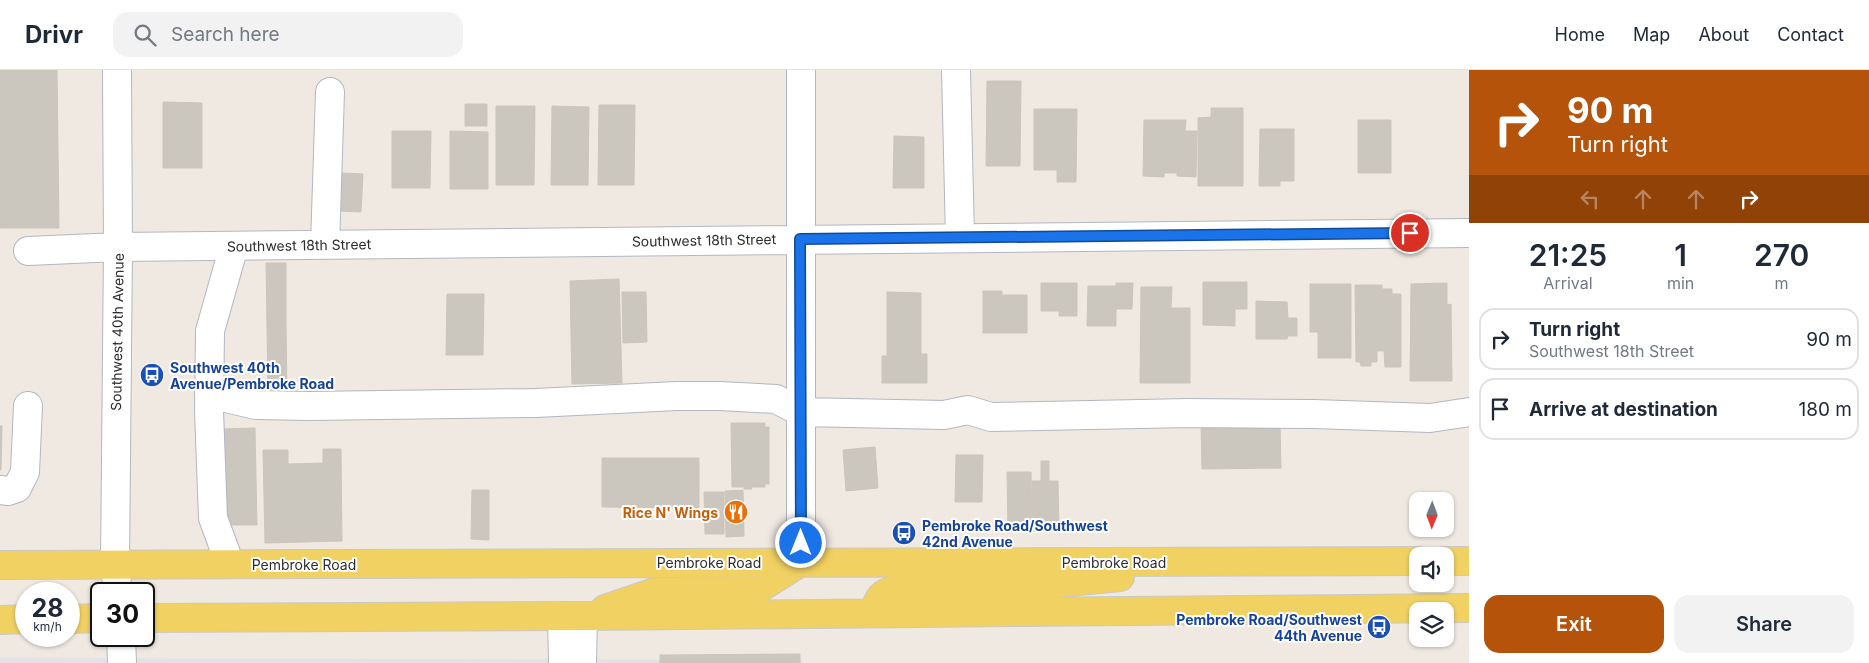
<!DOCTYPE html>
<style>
body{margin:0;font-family:Inter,sans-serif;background:#f2f2f3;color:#1f2937;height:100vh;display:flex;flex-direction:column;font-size:19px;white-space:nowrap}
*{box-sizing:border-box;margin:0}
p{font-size:16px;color:#747a83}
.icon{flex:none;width:28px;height:28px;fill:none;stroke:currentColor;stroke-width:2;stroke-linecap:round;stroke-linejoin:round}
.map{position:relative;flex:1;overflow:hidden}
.panel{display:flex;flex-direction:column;background:#fff;width:400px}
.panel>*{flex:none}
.hud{background:#b45309;color:#fff;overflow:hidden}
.needle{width:32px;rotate:181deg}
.fabs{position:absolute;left:1409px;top:422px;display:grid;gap:10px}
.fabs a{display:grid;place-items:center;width:45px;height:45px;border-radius:10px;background:#fff;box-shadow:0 1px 4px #0004;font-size:25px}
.speed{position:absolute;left:15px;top:512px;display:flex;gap:10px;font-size:25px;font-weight:700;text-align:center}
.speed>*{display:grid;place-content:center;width:65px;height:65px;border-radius:50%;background:#fff;box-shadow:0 1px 4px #0004;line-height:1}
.speed small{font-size:12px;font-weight:400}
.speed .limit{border:2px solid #111;border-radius:8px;background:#fff;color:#111}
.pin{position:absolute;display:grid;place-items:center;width:42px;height:42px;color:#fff;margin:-21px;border:2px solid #fff;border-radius:50%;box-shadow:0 1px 5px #0007}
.me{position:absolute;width:55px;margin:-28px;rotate:0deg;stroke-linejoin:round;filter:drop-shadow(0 0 4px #0008)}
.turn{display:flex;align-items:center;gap:18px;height:105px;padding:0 15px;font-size:22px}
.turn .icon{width:65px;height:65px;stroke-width:2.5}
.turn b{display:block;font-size:35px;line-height:42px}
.lanes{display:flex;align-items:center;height:48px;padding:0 15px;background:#0003;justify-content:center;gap:25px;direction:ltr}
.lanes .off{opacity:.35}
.eta{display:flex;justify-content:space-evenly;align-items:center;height:85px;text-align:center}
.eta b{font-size:30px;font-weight:600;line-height:35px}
.primary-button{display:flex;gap:10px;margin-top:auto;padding:10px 15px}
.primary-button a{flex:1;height:58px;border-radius:15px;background:#b45309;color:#fff;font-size:20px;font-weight:600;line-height:58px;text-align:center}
.primary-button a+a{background:#f2f2f3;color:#1f2937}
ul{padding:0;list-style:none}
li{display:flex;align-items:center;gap:15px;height:62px;margin:0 10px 8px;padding:0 5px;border:2px solid #e0e1e3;border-radius:15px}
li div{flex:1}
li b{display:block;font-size:19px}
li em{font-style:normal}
header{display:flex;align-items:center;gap:30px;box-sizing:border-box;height:70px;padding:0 25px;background:#fff;border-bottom:1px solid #e0e1e3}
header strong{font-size:24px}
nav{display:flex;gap:28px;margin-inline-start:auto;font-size:18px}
.search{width:350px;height:45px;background:#f2f2f3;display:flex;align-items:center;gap:12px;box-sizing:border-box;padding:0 18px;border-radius:15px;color:#747a83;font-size:19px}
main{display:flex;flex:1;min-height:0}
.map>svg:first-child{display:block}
.industrial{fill:#e3e1e8}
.building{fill:#cbc7bf;stroke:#cbc5ba}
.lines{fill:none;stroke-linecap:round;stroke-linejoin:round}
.minor-casing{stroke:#b4b7c1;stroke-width:30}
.major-casing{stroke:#c9c9c9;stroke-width:30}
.minor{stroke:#fff;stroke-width:28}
.major{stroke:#f2d163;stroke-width:28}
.route-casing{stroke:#114b97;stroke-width:12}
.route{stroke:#1a73e8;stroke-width:9}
.labels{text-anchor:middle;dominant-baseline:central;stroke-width:4;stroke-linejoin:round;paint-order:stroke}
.street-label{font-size:14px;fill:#2e2e2e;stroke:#fff}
.transit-label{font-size:14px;font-weight:bold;fill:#164399;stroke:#fff;text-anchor:start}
.food-label{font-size:14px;font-weight:bold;fill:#c56008;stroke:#fff;text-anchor:end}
</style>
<header>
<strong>Drivr</strong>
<div class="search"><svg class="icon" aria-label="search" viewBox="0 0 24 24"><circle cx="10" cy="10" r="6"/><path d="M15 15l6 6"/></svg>Search here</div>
<nav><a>Home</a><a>Map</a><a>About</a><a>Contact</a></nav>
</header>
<main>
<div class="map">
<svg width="1469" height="593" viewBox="0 0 1469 593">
<rect width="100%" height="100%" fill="#efe9e1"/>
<path class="industrial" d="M0 588 802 590V593H0Z"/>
<path class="building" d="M0 0H57L59 158H0Z
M987 11H1021L1020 96H986Z
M163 32 202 33V98H163Z
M465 34H487V56H465Z
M599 35H635L634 115H598Z
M496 36H535L534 115H496Z
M552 36 589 37 588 115H551Z
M1211 38H1243V116H1198V48L1211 47Z
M1034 39H1077L1076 112H1057V100H1034Z
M1144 50H1186L1185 61H1197L1196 107 1177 106V103H1164V107L1143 106Z
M1358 50H1391V103H1358Z
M1260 59H1294V111H1280V116H1259Z
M392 61H431L430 118H392Z
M450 61 488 62V119H450Z
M894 66 924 67V118H893Z
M342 103 363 104 361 142 340 141Z
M266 193H286V255H267Z
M619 209 622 313 572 314 570 211Z
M1203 212H1247V239H1235V256L1203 255Z
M1041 213H1077V246H1059V241H1041Z
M1116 213H1133L1132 239H1116V256H1087L1088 216H1116Z
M1447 213V235L1451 234 1452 311H1410L1411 214Z
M1310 214H1351V260H1322V242H1310Z
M1355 215H1382V219H1392V224H1401V297H1385L1384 281H1377V292H1371V296H1361L1360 292H1356Z
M1141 217H1172L1171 238H1190V313H1140Z
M983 221H1002V225H1027V263H983Z
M622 222H646L647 272 623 273Z
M887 222 921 223V284H927V313H882V286H887Z
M447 224H484L483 285H446Z
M1256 231 1287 232 1288 248H1297V266H1288L1287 269H1256Z
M1310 242H1322V260H1318V262H1310Z
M267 255H286L287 325H268Z
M1318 260H1351V288H1318Z
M731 353H765V357H769V414H765V417H751L752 419H744V417H732Z
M1280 353 1281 398 1202 399 1201 354Z
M0 356H2L1 400H0Z
M255 358 257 455H224L222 359Z
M875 377 878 418 846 421 843 380Z
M323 379H341L342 471 265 473 263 380H288V394L323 393Z
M956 385H983L982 432H955Z
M602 388H699V438L602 437Z
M1041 391H1049V411H1058L1059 461H1033L1032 411H1041Z
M1007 402H1031L1032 462H1008Z
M472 420H489V470L471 469Z
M743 420 744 466 726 467 725 421Z
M704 422H724V464H705Z
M800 584V593H660V585Z"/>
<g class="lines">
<g class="minor-casing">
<path id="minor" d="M117 0 118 177 115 495 118 524
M956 0 960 167
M325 175 330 22
M28 181 118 177 1469 163
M209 324 256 335 310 336 536 333 677 326H719L776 329 801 342 944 345 968 340 991 347 1189 343 1314 344 1430 348 1469 342
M0 420 8 421 17 418 25 402 28 336
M801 492V0
M230 494 213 448 209 341 210 261 234 176
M562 546 563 593
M121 566 122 593
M582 593 583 546"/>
</g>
<g class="major-casing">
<path id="major" d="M1445 491H1469
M0 495 1418 491
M605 539 655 522 755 521 801 492
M874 543C879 527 880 523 898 519L1007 518 1120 507
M144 548 583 546 1469 538
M69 549 101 548
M0 550 26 549"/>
</g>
<use href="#minor" class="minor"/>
<use href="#major" class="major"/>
</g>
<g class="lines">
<g class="route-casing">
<path id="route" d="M801 473 800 169 1410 163"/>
</g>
<use href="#route" class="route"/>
</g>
<defs>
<g id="bus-disc" transform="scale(1.25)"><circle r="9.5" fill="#1a4fb4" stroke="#fff"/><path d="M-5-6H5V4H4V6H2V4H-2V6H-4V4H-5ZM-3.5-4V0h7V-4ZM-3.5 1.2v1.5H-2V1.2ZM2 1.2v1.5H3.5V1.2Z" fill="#fff"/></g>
<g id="restaurant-disc" transform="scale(1.25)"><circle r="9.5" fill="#e8710a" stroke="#fff"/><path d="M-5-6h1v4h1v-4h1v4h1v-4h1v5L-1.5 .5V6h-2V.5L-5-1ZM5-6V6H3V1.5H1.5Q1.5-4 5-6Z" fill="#fff"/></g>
</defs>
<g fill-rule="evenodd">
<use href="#bus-disc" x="152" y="305"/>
<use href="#restaurant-disc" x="736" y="442"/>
<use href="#bus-disc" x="904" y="463"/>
<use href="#bus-disc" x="1379" y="557"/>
</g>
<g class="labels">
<g class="street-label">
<text transform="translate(704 170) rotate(-1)">Southwest 18th Street</text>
<text transform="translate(299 175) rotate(-1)">Southwest 18th Street</text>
<text transform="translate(117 262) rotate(-89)">Southwest 40th Avenue</text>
<text x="709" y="492">Pembroke Road</text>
<text x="1114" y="492">Pembroke Road</text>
<text x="304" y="494">Pembroke Road</text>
</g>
<g class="transit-label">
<text x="170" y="297">Southwest 40th<tspan x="170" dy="16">Avenue/Pembroke Road</tspan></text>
<text x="922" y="455">Pembroke Road/Southwest<tspan x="922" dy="16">42nd Avenue</tspan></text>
<text x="1362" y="549" text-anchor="end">Pembroke Road/Southwest<tspan x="1362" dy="16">44th Avenue</tspan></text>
</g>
<g class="food-label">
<text x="718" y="442">Rice N' Wings</text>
</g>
</g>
</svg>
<div class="fabs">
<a><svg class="needle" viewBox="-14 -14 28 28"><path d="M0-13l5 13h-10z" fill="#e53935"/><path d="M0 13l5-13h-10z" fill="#747a83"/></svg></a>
<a><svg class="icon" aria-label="sound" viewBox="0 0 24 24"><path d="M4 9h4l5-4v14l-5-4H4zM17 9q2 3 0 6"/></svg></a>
<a><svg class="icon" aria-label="layers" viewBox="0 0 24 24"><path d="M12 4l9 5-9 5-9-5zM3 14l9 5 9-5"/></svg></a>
</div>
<div class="speed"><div>28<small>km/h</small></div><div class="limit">30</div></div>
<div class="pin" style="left:1410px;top:163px;background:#d93025"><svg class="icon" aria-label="arrive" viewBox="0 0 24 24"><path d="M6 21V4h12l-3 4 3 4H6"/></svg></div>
<svg class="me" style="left:801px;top:473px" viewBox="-20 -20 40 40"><circle r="17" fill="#1a73e8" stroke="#fff" stroke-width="3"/><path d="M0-11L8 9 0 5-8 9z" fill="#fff"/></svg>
</div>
<section class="panel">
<div class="hud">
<div class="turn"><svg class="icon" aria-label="right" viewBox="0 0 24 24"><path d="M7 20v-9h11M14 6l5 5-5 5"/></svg><div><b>90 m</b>Turn right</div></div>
<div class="lanes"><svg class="icon off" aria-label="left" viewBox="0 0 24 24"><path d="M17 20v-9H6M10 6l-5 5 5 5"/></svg><svg class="icon off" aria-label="ahead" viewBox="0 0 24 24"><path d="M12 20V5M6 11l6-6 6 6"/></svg><svg class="icon off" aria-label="ahead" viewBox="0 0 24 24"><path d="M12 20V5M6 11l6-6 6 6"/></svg><svg class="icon" aria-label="right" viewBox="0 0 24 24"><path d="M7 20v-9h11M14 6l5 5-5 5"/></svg></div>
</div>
<div class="eta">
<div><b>21:25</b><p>Arrival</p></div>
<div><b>1</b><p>min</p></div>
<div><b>270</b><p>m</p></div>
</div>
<ul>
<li><svg class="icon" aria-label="right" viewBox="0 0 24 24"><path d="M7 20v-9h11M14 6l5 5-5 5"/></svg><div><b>Turn right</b><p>Southwest 18th Street</p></div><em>90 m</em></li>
<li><svg class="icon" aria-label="arrive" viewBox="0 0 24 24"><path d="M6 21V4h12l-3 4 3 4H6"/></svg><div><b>Arrive at destination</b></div><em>180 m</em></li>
</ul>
<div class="primary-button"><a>Exit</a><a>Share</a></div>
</section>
</main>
